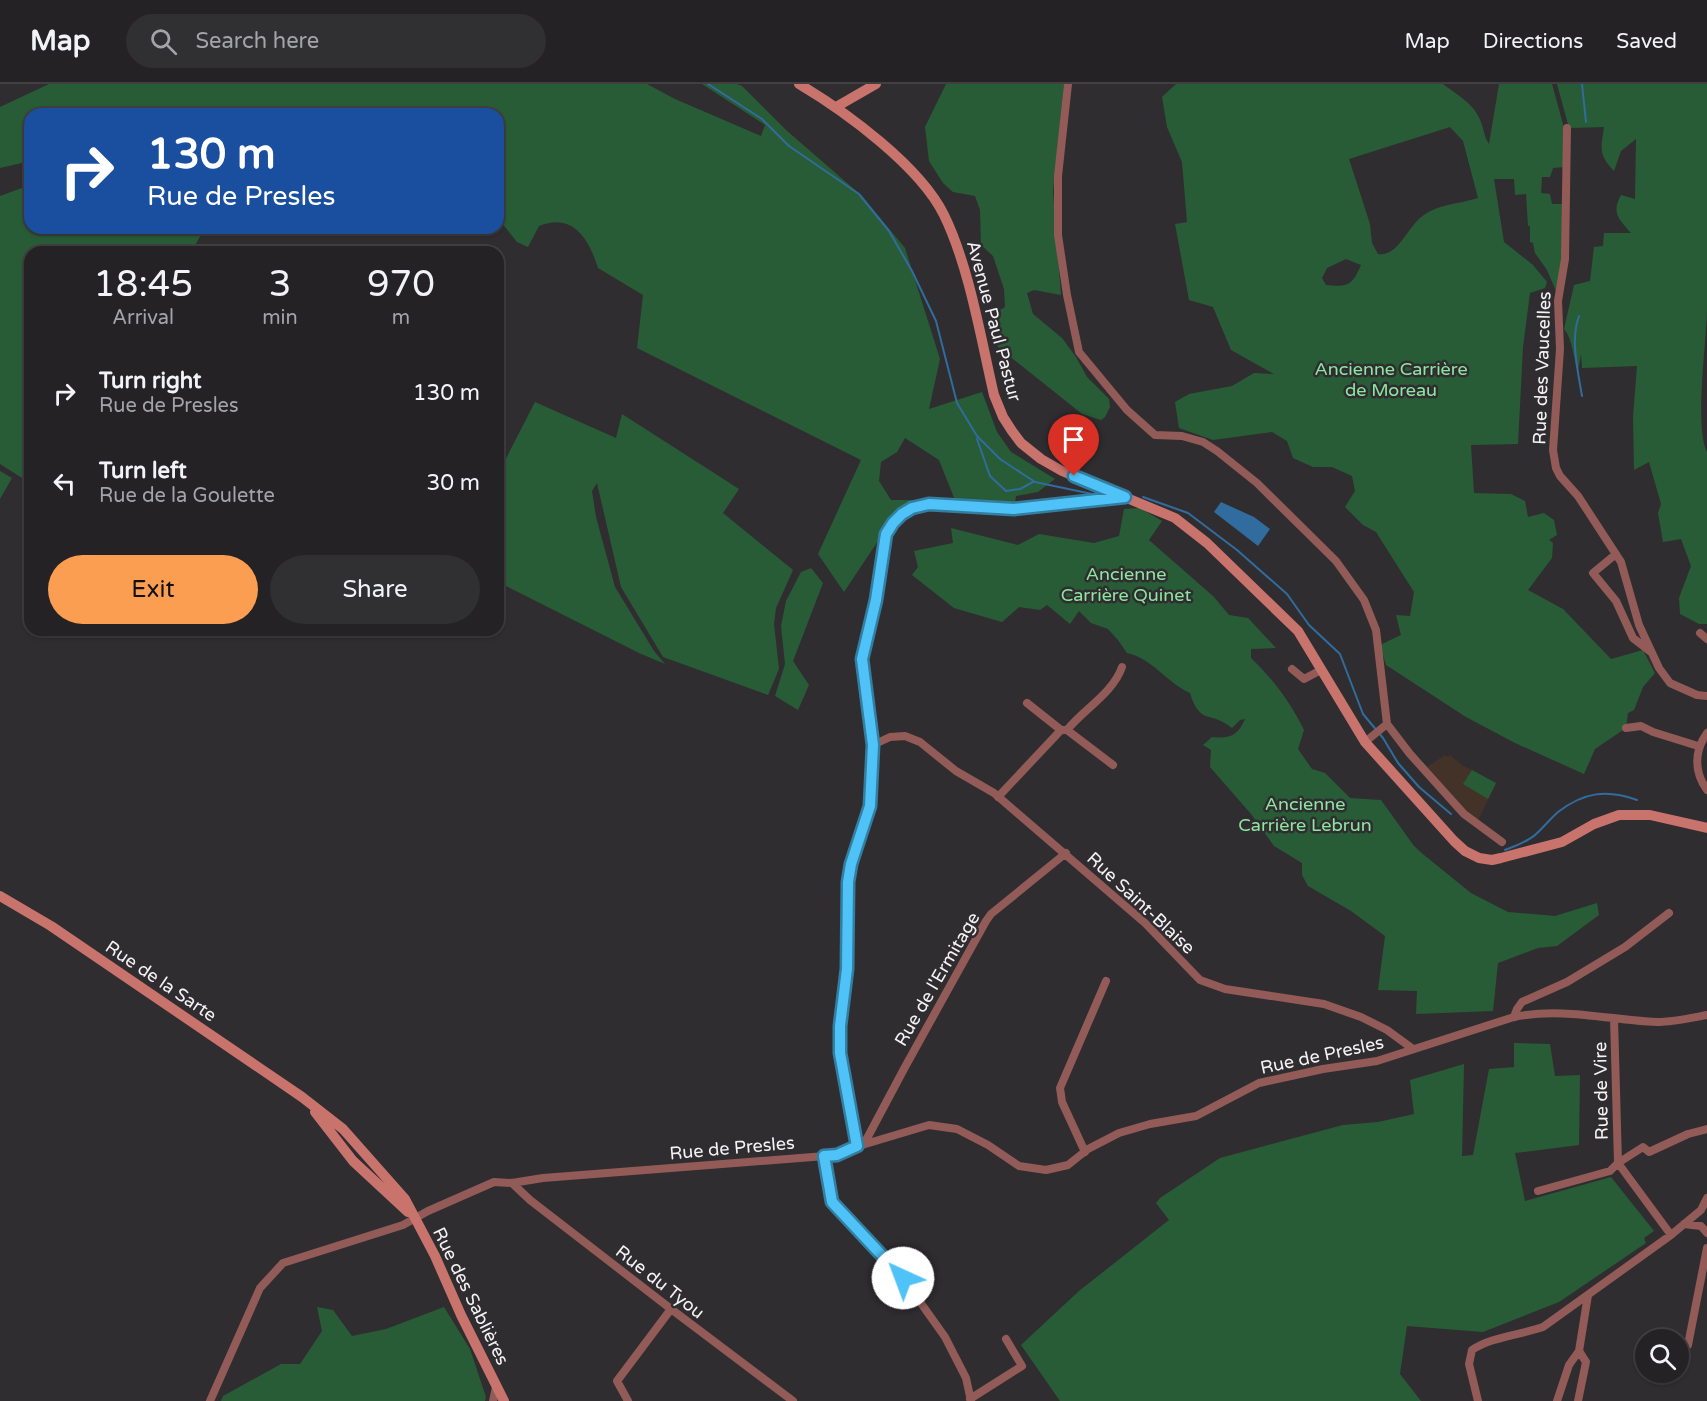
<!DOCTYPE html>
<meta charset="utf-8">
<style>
body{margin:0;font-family:"Varela Round",sans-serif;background:#302f32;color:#f1f3f6;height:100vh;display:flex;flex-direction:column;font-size:22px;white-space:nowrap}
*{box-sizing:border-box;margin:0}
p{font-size:20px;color:#a3a4a7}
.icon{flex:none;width:33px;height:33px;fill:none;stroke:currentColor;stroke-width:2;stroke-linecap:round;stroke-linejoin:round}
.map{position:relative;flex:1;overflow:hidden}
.details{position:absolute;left:24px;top:162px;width:480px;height:390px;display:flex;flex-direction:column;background:#242225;border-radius:18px;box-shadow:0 2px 4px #0004,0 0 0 2px #413f42}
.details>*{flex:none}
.guide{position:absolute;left:24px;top:24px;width:480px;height:126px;border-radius:18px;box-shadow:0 2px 4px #0004,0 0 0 2px #413f42;background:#1a4fa0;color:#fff;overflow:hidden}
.controls{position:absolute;left:1635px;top:1245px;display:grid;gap:12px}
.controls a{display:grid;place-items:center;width:54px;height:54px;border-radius:50%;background:#242225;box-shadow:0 2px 4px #0004,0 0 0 2px #413f42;font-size:30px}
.pin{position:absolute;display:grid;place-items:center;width:51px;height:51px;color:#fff;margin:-62px -26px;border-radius:50% 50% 50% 0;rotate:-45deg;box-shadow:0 0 6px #0007}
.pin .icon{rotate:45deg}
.me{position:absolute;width:66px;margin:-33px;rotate:317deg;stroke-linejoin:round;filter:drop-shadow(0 0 4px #0008)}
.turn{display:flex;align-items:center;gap:21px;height:126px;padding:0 24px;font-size:27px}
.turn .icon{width:78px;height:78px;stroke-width:2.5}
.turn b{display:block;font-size:42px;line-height:51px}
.eta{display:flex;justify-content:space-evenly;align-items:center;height:102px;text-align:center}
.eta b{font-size:36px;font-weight:600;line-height:42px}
.primary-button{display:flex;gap:12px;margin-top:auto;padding:12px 24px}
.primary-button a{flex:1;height:69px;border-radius:36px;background:#fc9e52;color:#111;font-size:24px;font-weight:600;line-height:69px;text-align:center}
.primary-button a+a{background:#302f32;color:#f1f3f6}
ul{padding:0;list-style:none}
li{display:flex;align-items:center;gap:18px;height:90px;padding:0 24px}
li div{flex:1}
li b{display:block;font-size:22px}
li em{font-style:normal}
header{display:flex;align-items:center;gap:36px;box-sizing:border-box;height:84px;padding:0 30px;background:#242225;border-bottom:2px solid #413f42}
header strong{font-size:28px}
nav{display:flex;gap:33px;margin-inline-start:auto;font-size:21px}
.search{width:420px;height:54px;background:#302f32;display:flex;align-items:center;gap:15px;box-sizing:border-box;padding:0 21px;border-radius:33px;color:#a3a4a7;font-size:22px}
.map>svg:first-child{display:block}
.education{fill:#423227}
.green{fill:#285c36;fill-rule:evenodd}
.water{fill:#306c9d}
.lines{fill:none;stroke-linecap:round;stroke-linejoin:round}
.stream{stroke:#306c9d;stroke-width:2}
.street{stroke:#925b57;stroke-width:8}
.secondary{stroke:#c9736d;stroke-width:10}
.route-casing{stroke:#337fa1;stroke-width:15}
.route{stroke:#4fc3f7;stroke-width:10}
.labels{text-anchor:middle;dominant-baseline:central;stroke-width:5;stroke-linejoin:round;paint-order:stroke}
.street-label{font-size:18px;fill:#f4f2f5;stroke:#302d31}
.park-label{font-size:18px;fill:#8de6a0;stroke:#302d31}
</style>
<header>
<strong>Map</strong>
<div class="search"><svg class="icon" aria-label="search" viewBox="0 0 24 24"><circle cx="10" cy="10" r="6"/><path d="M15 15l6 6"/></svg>Search here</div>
<nav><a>Map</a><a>Directions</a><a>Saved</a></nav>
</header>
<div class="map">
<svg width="1707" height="1317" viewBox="0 0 1707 1317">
<rect width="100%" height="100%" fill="#302d31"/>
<path class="education" d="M1445 671 1447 673 1450 671 1462 681 1496 699 1477 739 1427 683Z"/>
<path class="green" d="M49 0H647L675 15 761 52 765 41 702 0H737L742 2 786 46 862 112 905 164 940 275 929 325 982 308 997 348 1011 368 1055 395 1038 408 1016 412 1014 425 957 421 939 376 905 354 897 368 881 378 879 397 891 416H913L888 437 876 460 844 508 818 470 861 376 637 264 643 211 598 184C589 155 573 128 539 142L528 163 517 158 498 134V30H30V77L0 84V23Z
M946 0H1064L1053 107 1061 211 1034 206 1027 209 1033 230 1062 254 1076 273 1087 293 1109 315 1110 323 1105 333 1101 336 1082 330 998 263 987 238 992 231 1005 223 1004 205 993 172 981 161 980 126 975 112 953 108 943 99 929 77 925 43Z
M1176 0H1443C1458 12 1474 19 1481 38 1484 46 1484 53 1489 60L1499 0H1552L1564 44V83L1553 84 1550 93H1542L1541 109 1550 110 1552 120H1564L1563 175 1557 209 1547 186 1535 169 1533 159 1530 158V142H1528L1526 110 1515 111 1514 95H1494L1504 158 1533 181 1547 198 1545 204 1530 209 1523 263 1518 360 1471 361 1474 409 1511 410 1525 417 1528 433 1544 429 1554 436 1557 451 1549 456 1553 459 1552 474 1528 506 1563 525 1611 575 1643 566 1655 589 1643 603 1634 626 1628 629 1626 644 1595 665 1584 690 1515 659 1466 633 1386 581 1380 561 1401 551 1396 531 1410 532 1414 508 1376 448 1363 441 1345 423 1355 407 1352 392 1332 383H1313L1293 374 1287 357 1272 348 1213 356 1179 344 1175 318 1189 310 1232 302 1254 289 1274 290 1231 266 1213 223 1189 216 1175 140 1187 138 1182 78 1167 43 1162 13ZM1450 43 1463 57 1478 114C1456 121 1433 120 1417 137 1406 148 1396 173 1378 170L1372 159 1370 140 1349 75ZM1346 175 1361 181C1352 202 1348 203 1326 201L1322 194 1327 184Z
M1557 0H1707C1707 74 1707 149 1707 223 1707 256 1694 343 1707 368V540H1699L1680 530 1679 514 1691 482 1681 455 1663 458 1658 429 1661 420 1649 378 1634 386 1633 333 1637 282 1582 284 1581 270 1578 287C1573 274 1573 255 1564 245L1574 201 1590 197 1594 163 1603 162 1604 149H1631C1619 135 1611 129 1621 111L1635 115 1636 55 1621 67 1614 87C1598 70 1601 65 1604 43L1569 44Z
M30 101V144H205L191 168H30V399L0 380V112Z
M535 318 616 354 622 330 739 405 723 429 793 486 776 524 774 540 779 585 768 611 663 573 621 503 597 399 592 407 596 433 615 503 654 567 665 580 639 569 498 498V390Z
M0 387 12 394 0 415Z
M1140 424 1162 437 1149 456 1214 513 1229 531 1248 534 1276 564 1251 565V574C1273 595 1291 619 1304 646L1298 665 1312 685 1325 689 1350 714 1381 716 1414 762 1424 771 1471 809 1508 828 1555 832 1597 819 1599 831 1557 862 1538 864 1498 879 1493 927 1416 930 1417 907 1378 906 1385 852 1351 827 1308 802 1302 791V779L1274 762 1251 730 1210 683 1211 666 1203 661 1212 653C1229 655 1238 652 1245 635L1240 636 1232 644C1210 626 1200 642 1190 609 1167 599 1152 574 1127 569L1118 556 1108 545 1091 539 1079 527 1070 540 1047 521 1040 526 1019 523 1002 538 954 524 912 491 918 483 914 467 953 459 951 444 1018 461 1039 450 1094 459 1119 452 1124 425Z
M811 484 823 499 793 577 809 601 798 626 775 612 785 580 781 542 786 517 801 488Z
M1472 686 1496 699 1488 715 1463 700Z
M1514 959 1550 960 1555 992 1580 991 1579 1061 1515 1069 1525 1117 1611 1093 1654 1147 1644 1154 1646 1159 1559 1218 1483 1248 1407 1242 1400 1290 1421 1317H1060L1021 1261 1079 1207 1169 1136 1156 1119 1160 1114 1220 1074 1343 1041 1378 1038 1414 1030 1410 996 1464 980 1462 1072 1473 1071 1489 985 1514 983Z
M317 1223 333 1226 352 1252 386 1245 444 1223 470 1265 486 1313 485 1317H221L223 1312 281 1280H300L322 1247Z"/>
<path class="water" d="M1221 418 1254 433 1270 445 1258 462 1214 428Z"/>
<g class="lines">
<path class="stream" d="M708 0 762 35 789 62 859 110 889 147 912 187 936 237 957 319 977 352 1000 375 1035 398 1097 411
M1582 0 1586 38
M1579 232C1570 256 1578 287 1582 312
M977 355 990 392 1006 407 1020 405 1033 398
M1143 413 1188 429 1237 466 1287 510 1309 541 1340 570 1363 630 1383 654 1398 679 1419 703 1451 730
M1505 766C1515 762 1527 758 1535 751 1543 744 1550 735 1558 728 1584 708 1607 705 1637 716"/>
<path class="street" d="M1068 0 1058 92V151L1067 211 1079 268 1127 326 1155 351 1182 352 1203 358 1217 367 1257 399 1336 477 1364 516 1376 546 1387 640 1410 670 1464 730 1502 758
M1567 44 1565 175 1558 217 1560 265 1553 366 1556 384 1560 392 1578 412 1621 478 1639 541 1659 584 1670 599 1697 611 1707 612
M1616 470 1593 489 1616 517 1633 554 1651 568
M1700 549 1707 555
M1292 585 1304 595 1321 586
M1027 619 1061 646
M1626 644 1641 642 1653 648 1698 662
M1067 646C1084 625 1113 609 1122 583
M1067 646 1113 681
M1707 649C1694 667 1694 688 1707 706
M1365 658 1387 640
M873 661 890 653 905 652 920 658 956 687 994 709 1145 839 1200 896 1225 905 1324 920 1361 933 1387 946 1413 965
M998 713 1061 646H1067
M1514 933 1517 925 1522 918 1567 898 1625 863 1669 829
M1614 934 1618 1079 1671 1151
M864 1060 905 983 986 837 991 830 1066 769
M857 1063 840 969V942L847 885 848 798 851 780 870 722 873 661 862 575 876 516 886 450 893 439 902 430 912 424 929 420 1014 425 1121 413
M1085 1068 1062 1018 1060 1004 1106 897
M824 1072 832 1118 903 1194 945 1253 966 1294 971 1317
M512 1099 530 1116 671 1225 793 1317
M1538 1107 1610 1087 1618 1079 1643 1063 1649 1068 1688 1050 1707 1045
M1684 1140 1701 1142 1707 1149
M1688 1261 1707 1164
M970 1315 1022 1282 1006 1255
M210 1317 260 1204 283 1179 403 1141 428 1127 494 1098 512 1099 543 1094 838 1071 852 1064 929 1041 957 1045 988 1061 1019 1082 1046 1086 1068 1081 1088 1065 1119 1049 1150 1040 1196 1032 1259 999 1323 985 1377 977 1514 933C1562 923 1609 936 1657 938 1673 938 1691 934 1707 931
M493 1317 496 1303
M628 1317 617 1297 671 1225
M1478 1317 1469 1280 1472 1266C1491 1253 1520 1251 1543 1243L1671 1151 1701 1126 1707 1114
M1557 1317 1569 1281 1579 1267
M1578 1317 1586 1278 1579 1267 1588 1211"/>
<path class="secondary" d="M799 0C846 28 920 82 944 131 969 182 981 255 994 311L1003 333 1012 347 1021 359 1041 375 1062 387 1175 434 1207 459 1298 547 1365 658 1454 757 1465 767 1479 774 1492 776 1501 774 1562 758 1594 740 1619 731H1650L1707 744
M836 23 876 0
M0 812 51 842 302 1013 343 1045 405 1115 435 1172 461 1231 504 1317
M315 1028 353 1077 408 1128"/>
</g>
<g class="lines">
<g class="route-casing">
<path id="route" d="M903 1194 832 1118 824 1072 837 1071 857 1062 840 969V942L847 885 848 798 851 780 870 722 873 661 862 575 876 516 886 450 893 439 902 430 912 424 929 420 1014 425 1125 413 1074 392"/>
</g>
<use href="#route" class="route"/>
</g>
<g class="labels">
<g class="street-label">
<text transform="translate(994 237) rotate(75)">Avenue Paul Pastur</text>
<text transform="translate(1542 284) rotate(-88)">Rue des Vaucelles</text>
<text transform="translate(1141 819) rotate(43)">Rue Saint-Blaise</text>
<text transform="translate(937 895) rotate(-60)">Rue de l'Ermitage</text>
<text transform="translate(161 897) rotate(34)">Rue de la Sarte</text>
<text transform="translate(1322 971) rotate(-12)">Rue de Presles</text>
<text transform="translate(1601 1007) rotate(-91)">Rue de Vire</text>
<text transform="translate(732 1064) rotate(-5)">Rue de Presles</text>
<text transform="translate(660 1198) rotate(38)">Rue du Tyou</text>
<text transform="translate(471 1212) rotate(64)">Rue des Sablières</text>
</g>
<g class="park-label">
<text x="1391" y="285">Ancienne Carrière<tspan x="1391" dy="21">de Moreau</tspan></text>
<text x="1126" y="490">Ancienne<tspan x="1126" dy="21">Carrière Quinet</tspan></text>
<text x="1305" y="720">Ancienne<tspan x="1305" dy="21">Carrière Lebrun</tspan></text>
</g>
</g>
</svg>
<div class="controls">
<a><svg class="icon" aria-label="search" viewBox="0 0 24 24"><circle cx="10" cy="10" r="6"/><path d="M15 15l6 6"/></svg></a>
</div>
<div class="pin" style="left:1074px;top:392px;background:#d93025"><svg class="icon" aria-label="arrive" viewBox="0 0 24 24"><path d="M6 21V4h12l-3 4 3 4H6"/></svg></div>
<svg class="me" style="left:903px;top:1194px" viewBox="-20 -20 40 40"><circle r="19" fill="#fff"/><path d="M0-13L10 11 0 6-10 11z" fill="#4fc3f7"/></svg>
<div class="guide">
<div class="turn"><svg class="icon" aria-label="right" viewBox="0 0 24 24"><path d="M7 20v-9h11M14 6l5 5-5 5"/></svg><div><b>130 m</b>Rue de Presles</div></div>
</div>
<section class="details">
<div class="eta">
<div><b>18:45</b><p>Arrival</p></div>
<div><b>3</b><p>min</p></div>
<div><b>970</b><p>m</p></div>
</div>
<ul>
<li><svg class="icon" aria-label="right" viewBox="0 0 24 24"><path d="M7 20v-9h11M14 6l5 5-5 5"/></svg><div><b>Turn right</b><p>Rue de Presles</p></div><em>130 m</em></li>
<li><svg class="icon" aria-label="left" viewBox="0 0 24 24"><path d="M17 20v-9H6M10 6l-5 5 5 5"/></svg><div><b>Turn left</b><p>Rue de la Goulette</p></div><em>30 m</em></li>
</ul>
<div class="primary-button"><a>Exit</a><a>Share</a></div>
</section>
</div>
